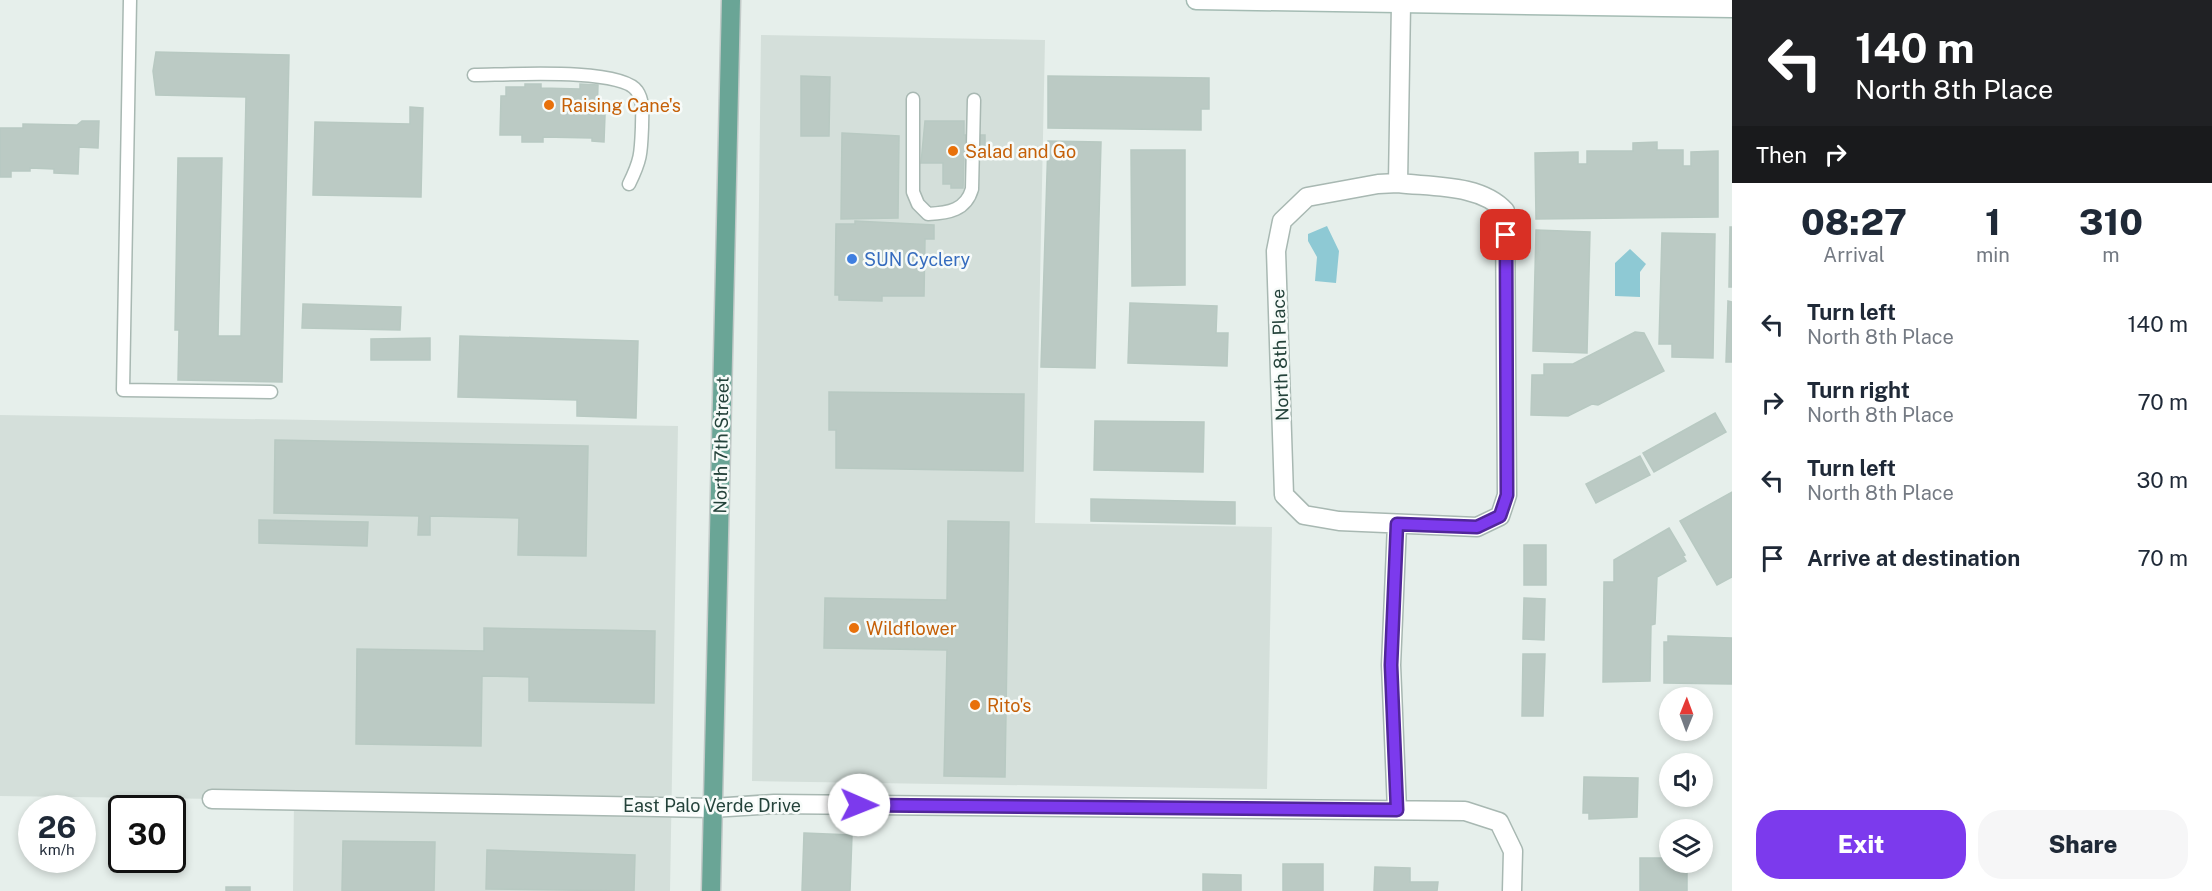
<!DOCTYPE html>
<style>
body{margin:0;font-family:"Public Sans",sans-serif;background:#f6f6f7;color:#1f2937;height:100vh;display:flex;flex-direction:column;font-size:22px;white-space:nowrap}
*{box-sizing:border-box;margin:0}
p{font-size:20px;color:#747a83}
.icon{flex:none;width:33px;height:33px;fill:none;stroke:currentColor;stroke-width:2;stroke-linecap:round;stroke-linejoin:round}
.map{position:relative;flex:1;overflow:hidden}
.sheet{display:flex;flex-direction:column;background:#fff;width:480px}
.sheet>*{flex:none}
.guide{background:#202124;color:#fff;overflow:hidden}
.needle{width:39px;rotate:1deg}
.controls{position:absolute;left:1659px;top:687px;display:grid;gap:12px}
.controls a{display:grid;place-items:center;width:54px;height:54px;border-radius:50%;background:#fff;box-shadow:0 3px 9px #0003;font-size:30px}
.speed{position:absolute;left:18px;top:795px;display:flex;gap:12px;font-size:30px;font-weight:700;text-align:center}
.speed>*{display:grid;place-content:center;width:78px;height:78px;border-radius:50%;background:#fff;box-shadow:0 3px 9px #0003;line-height:1}
.speed small{font-size:15px;font-weight:400}
.speed .limit{border:3px solid #111;border-radius:9px;background:#fff;color:#111}
.pin{position:absolute;display:grid;place-items:center;width:51px;height:51px;color:#fff;margin:-26px;border-radius:12px;box-shadow:0 3px 9px #0006}
.me{position:absolute;width:66px;margin:-33px;rotate:91deg;stroke-linejoin:round;filter:drop-shadow(0 0 4px #0008)}
.turn{display:flex;align-items:center;gap:21px;height:126px;padding:0 24px;font-size:27px}
.turn .icon{width:78px;height:78px;stroke-width:2.5}
.turn b{display:block;font-size:42px;line-height:51px}
.then{display:flex;align-items:center;height:57px;padding:0 24px;background:#0003;gap:12px;font-size:22px}
.eta{display:flex;justify-content:space-evenly;align-items:center;height:102px;text-align:center}
.eta b{font-size:36px;font-weight:800;line-height:42px}
.cta{display:flex;gap:12px;margin-top:auto;padding:12px 24px}
.cta a{flex:1;height:69px;border-radius:24px;background:#7c3aed;color:#fff;font-size:24px;font-weight:800;line-height:69px;text-align:center}
.cta a+a{background:#f6f6f7;color:#1f2937}
ul{padding:0;list-style:none}
li{display:flex;align-items:center;gap:18px;height:78px;padding:0 24px}
li div{flex:1}
li b{display:block;font-size:22px}
li em{font-style:normal}
main{display:flex;flex:1;min-height:0}
.map>svg:first-child{display:block}
.built{fill:#d4dfda}
.water{fill:#8ec9d4}
.building{fill:#bbcac4;stroke:#b8c9c2;stroke-width:1.5}
.lines{fill:none;stroke-linecap:round;stroke-linejoin:round}
.lane-casing{stroke:#a8b8b2;stroke-width:15}
.street-casing{stroke:#a8b8b2;stroke-width:21}
.secondary-casing{stroke:#a4bbb3;stroke-width:21}
.primary-casing{stroke:#c2cac8;stroke-width:21}
.lane{stroke:#fff;stroke-width:12}
.street{stroke:#fff;stroke-width:18}
.secondary{stroke:#fff;stroke-width:18}
.primary{stroke:#6aa596;stroke-width:18}
.route-casing{stroke:#51269a;stroke-width:15}
.route{stroke:#7c3aed;stroke-width:10}
.food-dot{fill:#e8710a;stroke:#f7fbf9;stroke-width:2}
.shop-dot{fill:#3f7fe0;stroke:#f7fbf9;stroke-width:2}
.labels{text-anchor:middle;dominant-baseline:central;stroke-width:5;stroke-linejoin:round;paint-order:stroke}
.food-label{font-size:18px;fill:#c56008;stroke:#f7fbf9;text-anchor:start}
.shop-label{font-size:18px;fill:#366cbe;stroke:#f7fbf9;text-anchor:start}
.street-label{font-size:18px;fill:#24423a;stroke:#f7fbf9}
</style>
<main>
<div class="map">
<svg width="1732" height="891" viewBox="0 0 1732 891">
<rect width="100%" height="100%" fill="#e6efeb"/>
<path class="built" d="M761 35 1045 40 1035 523 1272 527 1267 789 752 781Z
M0 415 678 426 670 891H293L294 800 0 796Z"/>
<path class="water" d="M1327 226 1339 251 1336 283 1315 281 1317 257 1308 241V234Z
M1630 249 1646 264 1640 272V297L1615 296V263Z"/>
<path class="building" d="M156 52 289 55 282 382 178 380 179 330H175L178 158H222L218 336H241L246 97 156 95 153 71Z
M801 76 830 77 829 136H801Z
M1048 76 1209 78V109H1201V130L1048 128Z
M525 84H541V88L580 89V84L598 85 597 115H605L604 142 592 141V138L543 137V142H522V135H500L501 96H506V87H525Z
M410 107 423 108 421 197 313 195 315 122 410 124Z
M82 121H99L98 148 79 147 78 174 54 173V169L30 168V171H11V177H0V128H23V124L77 125Z
M925 121H964V135H985V156H964L963 188H951V184H943V163H921Z
M842 133 899 136 898 218 841 219Z
M1048 141 1101 142 1095 368 1041 367Z
M1657 142V150H1683V166H1691V152L1718 151V217L1536 219 1535 153 1578 152V164H1587V151H1633V143Z
M1131 150H1185V285L1132 286Z
M855 221 934 225V239H925L924 296H882V301L839 300V295H835L836 224H855Z
M1730 227H1732V287H1729Z
M1536 230 1590 232 1587 353 1533 351Z
M1662 233 1715 234 1713 358 1672 357V344H1659Z
M1728 301 1732 302V362H1726Z
M1130 303 1217 306 1216 333H1228L1227 366 1128 363Z
M303 304 401 307 400 330 302 328Z
M1635 332 1644 333 1664 371 1598 405 1592 404 1568 416 1531 415 1532 375H1544V364H1573Z
M460 336 638 341 636 418 577 416V400L458 397Z
M430 338V360H371V339Z
M829 392 1024 394 1023 471 836 468V430H829Z
M1715 413 1726 432 1654 472 1643 453Z
M1095 421 1204 422 1203 472 1094 470Z
M275 440 588 446 586 556 518 555 519 518 430 516V535H418L419 516 274 513Z
M1640 456 1650 475 1596 503 1586 484Z
M1732 492V577L1717 585 1680 521Z
M1091 499 1235 502V524L1091 521Z
M259 520 368 522 367 546 259 543Z
M948 521 1009 522 1005 777 944 776 947 650 824 648 825 598 947 600Z
M1669 528 1685 555 1683 556 1686 561 1657 577 1655 624 1651 625 1650 681 1603 682 1604 582H1614V560Z
M1524 545H1546V585H1524Z
M1524 598 1545 599 1544 640 1523 639Z
M484 628 655 631 654 703 529 701V677L482 676 481 746 356 744 357 649 484 651Z
M1668 636 1732 638V684L1664 683V642H1668Z
M1523 654H1545L1543 716H1522Z
M1584 777 1638 778 1637 817 1589 819V813H1583Z
M804 833 852 835 850 891H802Z
M343 841 435 842 434 891H342Z
M487 850 635 855 634 891 486 889Z
M1640 858H1670V862H1687V891H1640Z
M1283 864H1323V891H1283Z
M1375 867 1410 868V882H1438L1437 891H1374Z
M1203 874 1241 875V891H1203Z
M226 887H250V891H226Z"/>
<g class="lines">
<g class="lane-casing">
<path id="lane" d="M130 0 123 390 271 392
M474 75C505 75 621 67 637 91 644 101 642 115 642 127 641 153 641 160 629 184
M913 99V192L918 204 928 214C949 213 966 210 972 189L974 100"/>
</g>
<g class="street-casing">
<path id="street" d="M1398 183C1432 187 1481 184 1505 211L1507 495 1500 516 1477 527 1339 521 1304 515 1284 495 1276 251 1282 221 1307 197 1378 184Z
M1398 183 1401 4
M212 799 712 808 774 804 1465 811 1499 822 1513 851 1512 891
M1397 810 1391 665 1397 524"/>
</g>
<g class="secondary-casing">
<path id="secondary" d="M1196 0 1732 8"/>
</g>
<g class="primary-casing">
<path id="primary" d="M711 891 731 0"/>
</g>
<use href="#lane" class="lane"/>
<use href="#street" class="street"/>
<use href="#secondary" class="secondary"/>
<use href="#primary" class="primary"/>
</g>
<g class="lines">
<g class="route-casing">
<path id="route" d="M859 805 1397 810 1391 665 1397 524 1477 527 1500 516 1507 495 1506 235"/>
</g>
<use href="#route" class="route"/>
</g>
<g class="food-dot">
<circle cx="549" cy="105" r="6"/>
<circle cx="953" cy="151" r="6"/>
<circle cx="854" cy="628" r="6"/>
<circle cx="975" cy="705" r="6"/>
</g>
<circle class="shop-dot" cx="852" cy="259" r="6"/>
<g class="labels">
<g class="food-label">
<text x="561" y="105">Raising Cane's</text>
<text x="965" y="151">Salad and Go</text>
<text x="866" y="628">Wildflower</text>
<text x="987" y="705">Rito's</text>
</g>
<g class="shop-label">
<text x="864" y="259">SUN Cyclery</text>
</g>
<g class="street-label">
<text transform="translate(1280 355) rotate(-92)">North 8th Place</text>
<text transform="translate(721 445) rotate(-89)">North 7th Street</text>
<text x="712" y="805">East Palo Verde Drive</text>
</g>
</g>
</svg>
<div class="controls">
<a><svg class="needle" viewBox="-14 -14 28 28"><path d="M0-13l5 13h-10z" fill="#e53935"/><path d="M0 13l5-13h-10z" fill="#747a83"/></svg></a>
<a><svg class="icon" aria-label="sound" viewBox="0 0 24 24"><path d="M4 9h4l5-4v14l-5-4H4zM17 9q2 3 0 6"/></svg></a>
<a><svg class="icon" aria-label="layers" viewBox="0 0 24 24"><path d="M12 4l9 5-9 5-9-5zM3 14l9 5 9-5"/></svg></a>
</div>
<div class="speed"><div>26<small>km/h</small></div><div class="limit">30</div></div>
<div class="pin" style="left:1506px;top:235px;background:#d93025"><svg class="icon" aria-label="arrive" viewBox="0 0 24 24"><path d="M6 21V4h12l-3 4 3 4H6"/></svg></div>
<svg class="me" style="left:859px;top:805px" viewBox="-20 -20 40 40"><circle r="19" fill="#fff"/><path d="M0-13L10 11 0 6-10 11z" fill="#7c3aed"/></svg>
</div>
<section class="sheet">
<div class="guide">
<div class="turn"><svg class="icon" aria-label="left" viewBox="0 0 24 24"><path d="M17 20v-9H6M10 6l-5 5 5 5"/></svg><div><b>140 m</b>North 8th Place</div></div>
<div class="then">Then<svg class="icon" aria-label="right" viewBox="0 0 24 24"><path d="M7 20v-9h11M14 6l5 5-5 5"/></svg></div>
</div>
<div class="eta">
<div><b>08:27</b><p>Arrival</p></div>
<div><b>1</b><p>min</p></div>
<div><b>310</b><p>m</p></div>
</div>
<ul>
<li><svg class="icon" aria-label="left" viewBox="0 0 24 24"><path d="M17 20v-9H6M10 6l-5 5 5 5"/></svg><div><b>Turn left</b><p>North 8th Place</p></div><em>140 m</em></li>
<li><svg class="icon" aria-label="right" viewBox="0 0 24 24"><path d="M7 20v-9h11M14 6l5 5-5 5"/></svg><div><b>Turn right</b><p>North 8th Place</p></div><em>70 m</em></li>
<li><svg class="icon" aria-label="left" viewBox="0 0 24 24"><path d="M17 20v-9H6M10 6l-5 5 5 5"/></svg><div><b>Turn left</b><p>North 8th Place</p></div><em>30 m</em></li>
<li><svg class="icon" aria-label="arrive" viewBox="0 0 24 24"><path d="M6 21V4h12l-3 4 3 4H6"/></svg><div><b>Arrive at destination</b></div><em>70 m</em></li>
</ul>
<div class="cta"><a>Exit</a><a>Share</a></div>
</section>
</main>
